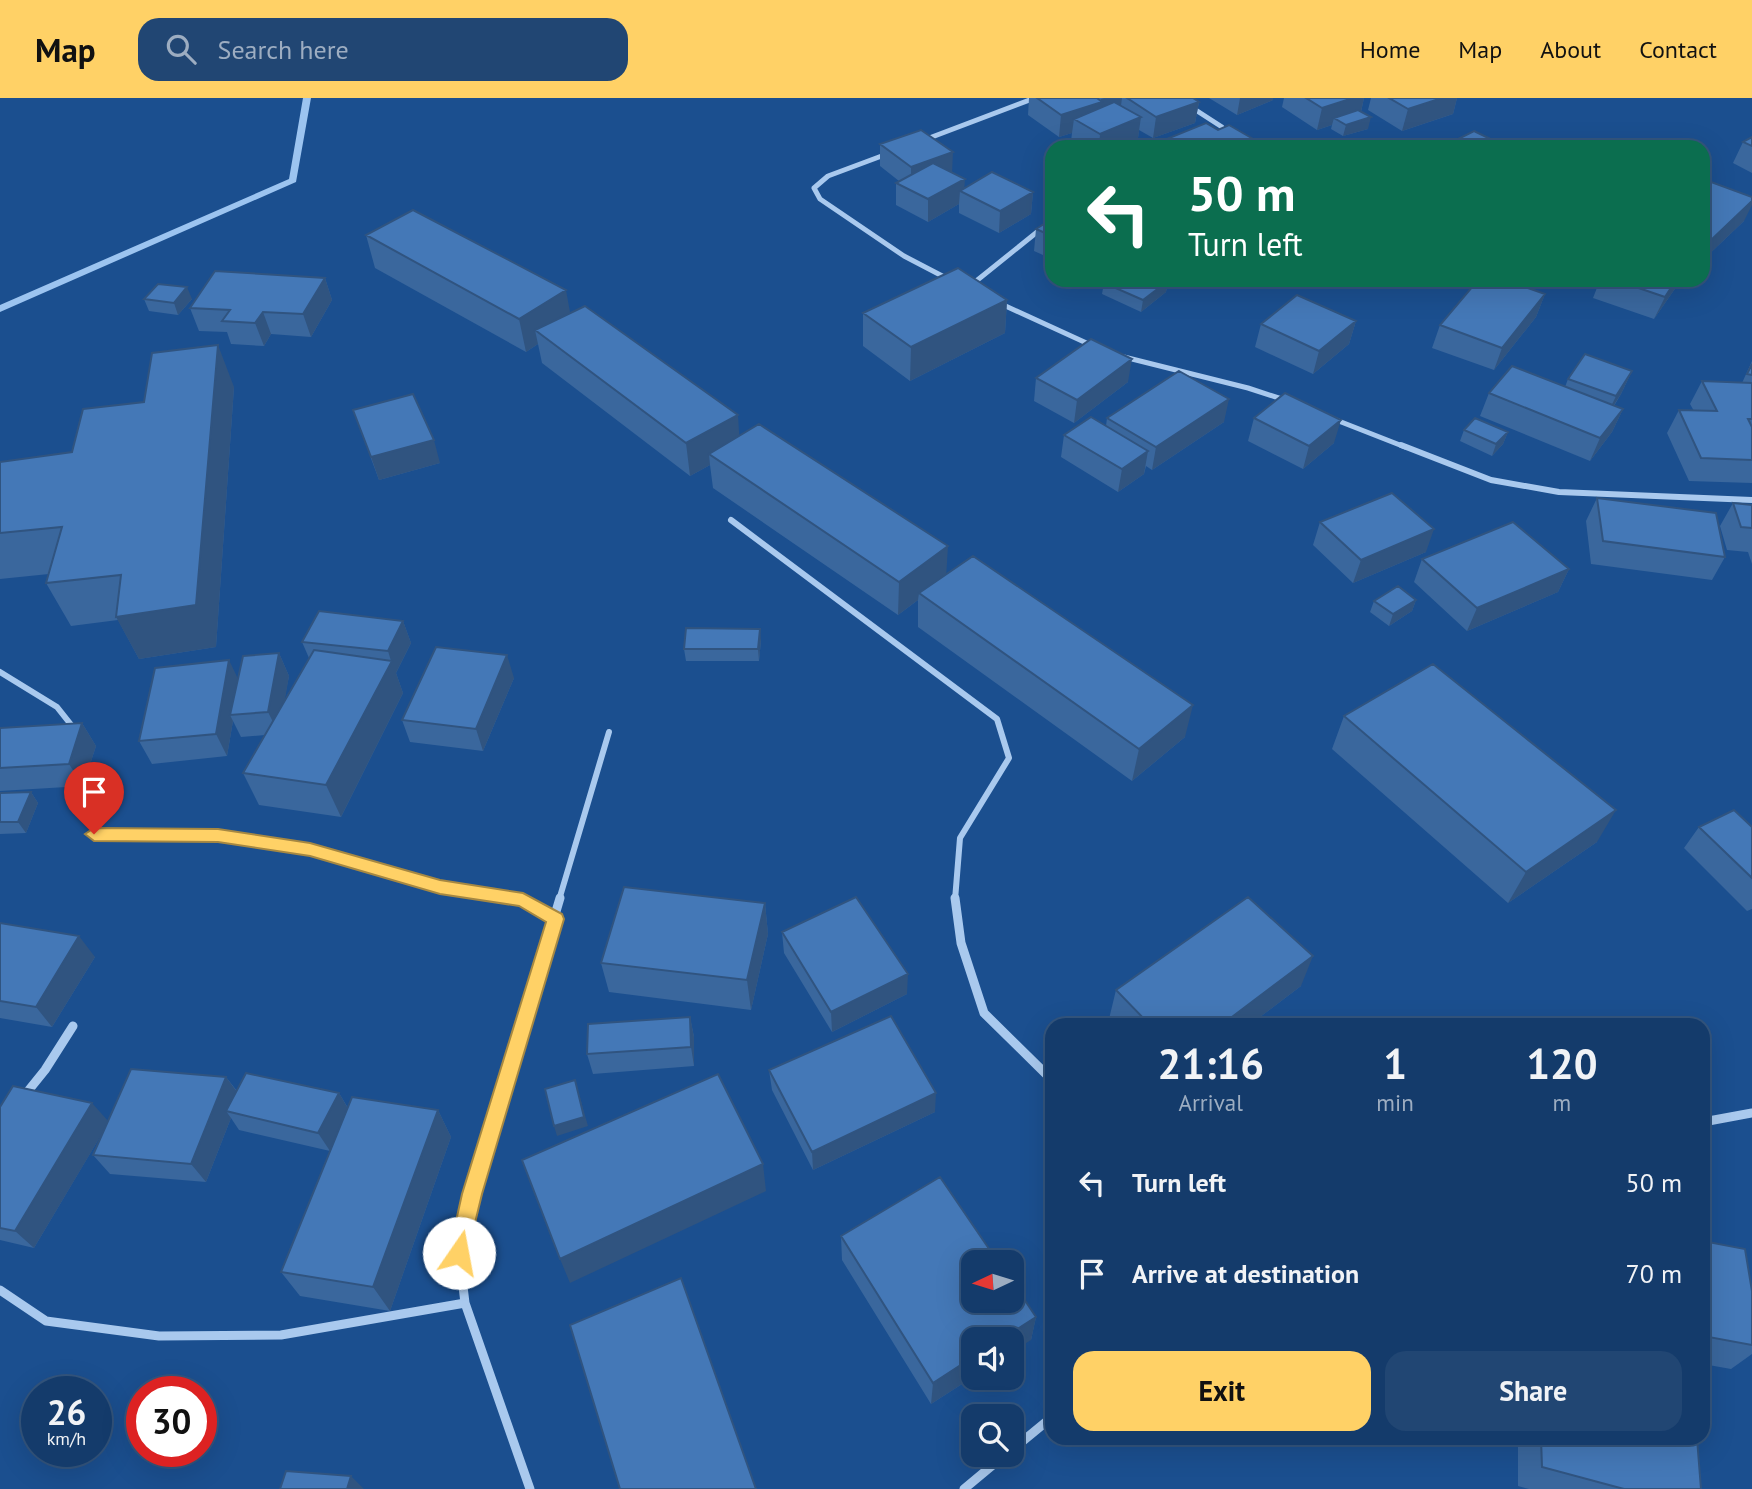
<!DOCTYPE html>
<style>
body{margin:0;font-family:"PT Sans",sans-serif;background:#214673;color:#f1f3f6;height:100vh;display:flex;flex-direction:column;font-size:26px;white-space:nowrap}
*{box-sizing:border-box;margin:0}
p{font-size:23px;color:#9dadc1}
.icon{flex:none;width:38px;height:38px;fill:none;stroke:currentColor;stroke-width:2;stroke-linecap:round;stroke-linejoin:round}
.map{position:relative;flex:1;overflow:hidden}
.side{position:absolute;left:1045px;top:920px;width:665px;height:427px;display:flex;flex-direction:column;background:#143b6b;border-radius:21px;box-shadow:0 7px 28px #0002,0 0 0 2px #33557e}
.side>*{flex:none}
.hud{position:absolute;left:1045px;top:42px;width:665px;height:147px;border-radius:21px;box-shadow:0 7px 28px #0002,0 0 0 2px #33557e;background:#0b6e4f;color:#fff;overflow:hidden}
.needle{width:46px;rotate:266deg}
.buttons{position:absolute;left:961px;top:1152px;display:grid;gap:14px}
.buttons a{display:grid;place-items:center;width:63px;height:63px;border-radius:14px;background:#143b6b;box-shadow:0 7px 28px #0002,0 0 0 2px #33557e;font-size:35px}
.speed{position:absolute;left:21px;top:1278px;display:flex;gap:14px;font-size:35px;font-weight:700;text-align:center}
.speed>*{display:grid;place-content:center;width:91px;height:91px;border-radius:50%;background:#143b6b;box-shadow:0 7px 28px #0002,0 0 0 2px #33557e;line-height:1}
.speed small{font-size:18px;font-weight:400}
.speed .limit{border:10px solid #d22;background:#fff;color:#111}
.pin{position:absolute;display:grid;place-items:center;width:60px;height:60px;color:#fff;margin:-72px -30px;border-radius:50% 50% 50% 0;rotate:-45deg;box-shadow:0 0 7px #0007}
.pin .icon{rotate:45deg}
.me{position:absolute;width:77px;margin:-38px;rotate:12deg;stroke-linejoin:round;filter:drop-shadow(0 0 5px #0008)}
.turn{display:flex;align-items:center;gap:24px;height:147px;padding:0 28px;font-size:32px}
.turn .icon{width:91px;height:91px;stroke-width:2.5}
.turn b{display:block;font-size:49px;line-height:60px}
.eta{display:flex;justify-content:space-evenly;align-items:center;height:119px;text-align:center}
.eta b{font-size:42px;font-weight:700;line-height:49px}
.button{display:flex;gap:14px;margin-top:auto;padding:14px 28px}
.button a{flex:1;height:80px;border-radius:21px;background:#ffd166;color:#111;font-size:28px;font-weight:700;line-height:80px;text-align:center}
.button a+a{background:#214673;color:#f1f3f6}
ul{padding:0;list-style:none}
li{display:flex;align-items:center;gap:21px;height:91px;padding:0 28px}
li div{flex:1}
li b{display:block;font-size:26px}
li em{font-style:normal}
header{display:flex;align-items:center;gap:42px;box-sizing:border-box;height:98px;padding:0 35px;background:#ffd166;color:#111}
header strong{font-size:33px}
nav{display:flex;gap:38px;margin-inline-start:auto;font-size:24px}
.search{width:490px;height:63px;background:#214673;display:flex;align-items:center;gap:18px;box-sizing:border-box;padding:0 24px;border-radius:21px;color:#9dadc1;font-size:26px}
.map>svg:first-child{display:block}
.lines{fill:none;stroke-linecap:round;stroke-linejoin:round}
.stream{fill:#9cc4f0;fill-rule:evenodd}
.street-far2{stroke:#a9c9ee;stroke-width:5}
.street-far1{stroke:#a9c9ee;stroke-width:6}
.street{stroke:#a9c9ee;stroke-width:9}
.wall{fill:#3a679d}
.shaded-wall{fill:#305480}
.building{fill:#4478b7;stroke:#305480;stroke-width:2}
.route{fill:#ffd166;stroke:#a68842;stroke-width:2}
</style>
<header>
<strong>Map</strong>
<div class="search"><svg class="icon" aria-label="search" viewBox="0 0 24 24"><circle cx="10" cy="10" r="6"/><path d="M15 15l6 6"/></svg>Search here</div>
<nav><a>Home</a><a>Map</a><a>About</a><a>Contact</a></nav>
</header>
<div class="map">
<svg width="1752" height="1391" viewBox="0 0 1752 1391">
<rect width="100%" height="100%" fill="#1b4f8f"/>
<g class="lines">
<path class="stream" d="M303 0H311L296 84 0 214V207L289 81Z"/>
<path class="street-far2" d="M1177 0 1222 29
M924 42 1035 0
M887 56 828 78 814 90 820 101 904 158 950 182
M970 188 1052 122
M999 205 1093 248
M1124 259 1248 290 1288 303
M1331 320 1405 349"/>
<path class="street-far1" d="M1401 347 1491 382 1559 394 1752 402
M731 422 997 621 1009 660 960 740 955 802
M0 574 57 609 76 633
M94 736 218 737 310 752 440 789 522 802
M559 802 609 634"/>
<path class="street" d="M511 800 523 802 556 821
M955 800 961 845 984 915 1052 982
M24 998 45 972 73 928
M1703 1024 1752 1015
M0 1192 46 1223 159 1238 281 1237 465 1205
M1012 1352 1052 1319
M530 1391 465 1205 459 1155 472 1096 560 800
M964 1391 1006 1356"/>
</g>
<path class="wall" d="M1029 0H1193L1199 4 1195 25 1153 40 1139 32 1138 40 1118 49H1082L1071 43 1072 35 1059 39 1028 17Z
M1209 0H1273V2L1237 17Z
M1284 0H1364L1361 14 1368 31 1343 38 1331 31 1332 27 1317 32 1282 9Z
M1371 0H1457L1453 16 1402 33 1368 12Z
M1752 39V75L1733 65 1743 44Z
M880 46 952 75 965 90 1033 94 1031 116 999 135 959 115V106L928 124 896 107V85L899 83 880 68Z
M1703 81 1744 123 1703 162Z
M1052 121V161L1034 153 1036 131Z
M366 137 570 215 739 338 947 476 1185 639 1132 683 918 529V502L898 517 713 390 710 367 690 378 542 265 538 246 526 254 375 170Z
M325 180 332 202 311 239 271 236 264 248 231 246 227 234 199 233 190 210Z
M1600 182H1681L1654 221 1593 200Z
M1168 183 1166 194 1141 214 1102 196 1104 185Z
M1545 196 1536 219 1494 272 1432 250 1440 227Z
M144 201H192L178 217 149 213Z
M1007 202 1005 235 910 283 863 248V215Z
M1356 223 1349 246 1313 276 1255 249 1261 226Z
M1752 263V385L1689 383 1667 335 1679 312 1694 313 1690 306 1702 283 1742 285Z
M1632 273 1621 296 1614 308 1623 311 1612 334 1590 363 1480 318 1489 295 1565 289 1568 281Z
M1036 280 1128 284 1074 325 1034 303Z
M234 289 216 549 139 561 118 522 71 528 46 485 49 476 0 481V364L72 354 144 304Z
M353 312 440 365 379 382Z
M1107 320 1224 324 1152 372 1146 368 1144 376 1118 394 1061 359 1064 337 1106 328Z
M1254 320 1334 345 1303 371 1248 343Z
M1464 332 1508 334 1503 346 1492 358 1460 343Z
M1597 400 1725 459 1712 482 1591 466 1586 423Z
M1733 405 1752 407V466L1748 454 1727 452 1720 428Z
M1320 424 1426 454 1353 485 1313 447Z
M1422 461 1569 471 1558 494 1467 533 1414 484Z
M1416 502 1412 513 1389 528 1370 514 1374 503Z
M403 523 411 545 396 575 403 595 341 719 259 707 243 675 265 637 241 639 233 623 227 658 152 666 139 643 279 555 289 578 284 603 309 560 302 544Z
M761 542 759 563H686L684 551Z
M514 580 483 653 410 644 402 622Z
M1344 618 1597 744 1508 805 1332 651Z
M82 625 96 648 83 688 0 693V630Z
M31 694 38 705 26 735 0 736V695Z
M1699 729H1752V811L1747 813 1684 750Z
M765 805 768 836 751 912 609 894 601 865Z
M0 825 95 859 52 929 0 920Z
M782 834 907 896 832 934 784 855Z
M1301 888 1248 928H1115L1109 921 1116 892Z
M690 919 694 939V968L593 976 587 956Z
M769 972 935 1014 813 1072 772 992Z
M226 979 237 993 339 995 348 1010 438 1012 451 1039 390 1213 300 1198 281 1174 330 1053 239 1032 231 1020 206 1084 110 1076 93 1057 104 1032 34 1150 0 1142V1009L108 1023Z
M841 1138 1036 1219 1031 1242 973 1241V1279L931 1306 842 1162Z
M1703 1143 1752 1193V1256L1731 1271 1703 1266Z
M1518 1340H1697L1701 1391H1529L1518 1388Z"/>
<path class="shaded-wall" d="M1104 0H1122L1120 15 1074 21 1072 35 1059 39 1061 17 1101 5V1Z
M1240 0H1273V2L1237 17Z
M1353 0H1364L1360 18 1334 20 1332 27 1317 32 1322 10Z
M1442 0H1457L1453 16 1402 33 1408 11Z
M1199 4 1195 25 1153 40 1156 19Z
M1141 19 1138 40 1118 49H1099L1100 36Z
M1371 19 1368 31 1343 38 1346 27Z
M953 54 952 76 911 91V69Z
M965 81 964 95 960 93 959 106 928 124V101Z
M1033 94 1031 116 999 135 1000 113Z
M1752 103V107L1744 123 1703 162V158L1710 143Z
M325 180 332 202 311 239 303 216Z
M1676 182H1681L1654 221 1665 199Z
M1168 183 1166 194 1141 214 1143 202Z
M187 189 192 201 178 217 174 205Z
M566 192 572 225 535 232 538 246 526 254 519 221Z
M1545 196 1536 219 1494 272 1502 250Z
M1007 202 1005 235 910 283 911 249Z
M263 214 271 236 264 248 255 225Z
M1356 223 1349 246 1313 276 1319 253Z
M218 247 234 289 216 549 139 561 116 519Z
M1132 261 1128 284 1074 325 1077 302Z
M1632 273 1621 296 1605 321 1616 298Z
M1229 301 1224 324 1152 372 1156 349Z
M1623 311 1612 334 1590 363 1600 340Z
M738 317 740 350 709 356 710 367 690 378 686 345Z
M1341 322 1334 345 1303 371 1309 348Z
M1508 334 1503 346 1492 358 1496 346Z
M434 342 440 365 379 382 371 359Z
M1148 353 1144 376 1118 394 1122 371Z
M1434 431 1426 454 1353 485 1361 462Z
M948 448 946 481 919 495 918 502 898 517 899 484Z
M1569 471 1558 494 1467 533 1477 510Z
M1416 502 1412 513 1389 528 1393 516Z
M403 523 411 545 396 575 403 595 341 719 326 687 391 563 388 553Z
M760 531 761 542 759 563 758 551Z
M279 555 289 578 279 636 268 614Z
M507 557 514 580 483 653 476 631Z
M229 562 240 585 230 617 233 623 227 658 216 636Z
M1193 607 1185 639 1132 683 1139 651Z
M82 625 96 648 83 688 69 666Z
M31 694 38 705 26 735 18 724Z
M1616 712 1597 744 1508 805 1526 774Z
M765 805 768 836 751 912 747 882Z
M79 838 95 859 52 929 36 909Z
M1313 858 1301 888 1248 928H1220Z
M908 876 907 896 832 934 831 914Z
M690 919 694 939V968L691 949Z
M226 979 240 998 226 1013 231 1020 206 1084 191 1066Z
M575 982 588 1028 557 1038 554 1028Z
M339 995 350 1014 330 1053 318 1035Z
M936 995 935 1014 813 1072 812 1054Z
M92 1005 109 1024 34 1150 15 1133Z
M438 1012 451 1039 390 1213 373 1189Z
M763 1066 766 1093 570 1185 560 1161Z
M1036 1219 1031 1242 1012 1254V1241H1002Z
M973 1259V1279L931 1306 933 1285Z
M351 1378 364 1391H347Z"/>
<path class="building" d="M1037 0H1097L1102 4 1061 17Z
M1127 0H1193L1199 4 1156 19Z
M1306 0H1353L1322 10Z
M1389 0H1442L1408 11Z
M1114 4 1141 19 1100 36 1074 21Z
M1358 12 1371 19 1346 27 1334 20Z
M1206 25 1218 32 1229 27 1267 49H1147Z
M921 32 953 54 911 69 880 46Z
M1474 33 1507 49H1442Z
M1752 39V48L1743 44Z
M933 65 965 81 928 101 896 85Z
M992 74 1033 94 1000 113 960 93Z
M1703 81 1752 99V103L1710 143 1703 140Z
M413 112 566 192 519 221 366 137Z
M1052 121V138L1036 131Z
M958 170 1007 202 911 249 863 215Z
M215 173 325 180 303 216 263 214 255 225 222 223 230 212 190 210Z
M1107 182H1166L1168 183 1143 202 1104 185Z
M1478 182H1505L1545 196 1502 250 1440 227Z
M1615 182H1676L1665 199Z
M158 186 187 189 174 205 144 201Z
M1297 197 1356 223 1319 253 1261 226Z
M585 208 738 317 686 345 535 232Z
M1091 241 1132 261 1077 302 1036 280Z
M218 247 196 507 116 519 121 477 46 485 62 429 0 435V364L72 354 83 311 144 304 152 255Z
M1585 256 1632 273 1616 298 1568 281Z
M1752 266V277L1747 276Z
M1512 268 1623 311 1600 340 1489 295Z
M1179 273 1229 301 1156 349 1107 320Z
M1702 283 1752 285V321H1748L1752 329V362L1701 360 1679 312 1717 313Z
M1285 295 1341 322 1309 348 1254 320Z
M413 296 434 342 371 359 353 312Z
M1091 319 1148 353 1122 371 1064 337Z
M1475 320 1508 334 1496 346 1464 332Z
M759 326 948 448 899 484 709 356Z
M1392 395 1434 431 1361 462 1320 424Z
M1597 400 1716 415 1725 459 1603 443Z
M1733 405 1752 407V430L1741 429Z
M1513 424 1569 471 1477 510 1422 461Z
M973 458 1193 607 1139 651 919 495Z
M1398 488 1416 502 1393 516 1374 503Z
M319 513 403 523 388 553 302 544Z
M686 530 760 531 758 551H684Z
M436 549 507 557 476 631 402 622Z
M314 552 392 563 326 687 243 675Z
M279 555 268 614 230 617 243 558Z
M229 562 216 636 139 643 155 570Z
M1433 566 1616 712 1526 774 1344 618Z
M82 625 69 666 0 670V630Z
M31 694 18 724H0V695Z
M1734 712 1752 729V780L1699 729Z
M624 789 765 805 747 882 601 865Z
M856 799 908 876 831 914 782 834Z
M1248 799 1313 858 1220 928H1151L1116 892Z
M0 825 79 838 36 909 0 903Z
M891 918 936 995 812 1054 769 972Z
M690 919 691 949 587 956 588 926Z
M131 971 226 979 191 1066 93 1057Z
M246 975 339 995 318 1035 226 1013Z
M718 976 763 1066 560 1161 522 1062Z
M575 982 584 1019 554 1028 545 991Z
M13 988 92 1005 15 1133 0 1130V1009Z
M352 999 438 1012 373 1189 281 1174Z
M940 1079 998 1164H973V1202H1012V1183L1036 1219 1002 1241H973V1259L933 1285 841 1138Z
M1703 1143 1745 1151 1752 1193V1247L1703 1238Z
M681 1180 756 1391H620L570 1227Z
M1541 1340H1697L1701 1391H1624L1542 1369Z
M286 1373 351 1378 347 1391H280Z"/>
<path class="route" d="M94 730 218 731 310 745 440 782 523 795 562 816 564 821 482 1096 466 1162 459 1165 452 1162 449 1155 462 1096 546 824 519 808 440 796 310 758 218 744 94 743 85 736Z"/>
</svg>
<div class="buttons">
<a><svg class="needle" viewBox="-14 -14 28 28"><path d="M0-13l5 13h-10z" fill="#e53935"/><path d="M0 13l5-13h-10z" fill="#9dadc1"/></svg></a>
<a><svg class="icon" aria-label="sound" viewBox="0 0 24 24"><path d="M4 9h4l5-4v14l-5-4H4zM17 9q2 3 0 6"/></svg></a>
<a><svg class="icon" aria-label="search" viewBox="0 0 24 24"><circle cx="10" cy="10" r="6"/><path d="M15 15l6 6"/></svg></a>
</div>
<div class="speed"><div>26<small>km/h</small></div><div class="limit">30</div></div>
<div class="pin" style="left:94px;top:736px;background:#d93025"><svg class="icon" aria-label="arrive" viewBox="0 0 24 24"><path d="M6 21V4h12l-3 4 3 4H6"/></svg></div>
<svg class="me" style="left:459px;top:1155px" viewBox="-20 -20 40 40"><circle r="19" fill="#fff"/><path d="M0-13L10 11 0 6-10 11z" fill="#ffd166"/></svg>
<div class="hud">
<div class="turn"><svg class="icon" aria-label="left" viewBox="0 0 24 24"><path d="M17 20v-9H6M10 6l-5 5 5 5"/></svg><div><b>50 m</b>Turn left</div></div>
</div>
<section class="side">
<div class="eta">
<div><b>21:16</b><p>Arrival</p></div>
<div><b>1</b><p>min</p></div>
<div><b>120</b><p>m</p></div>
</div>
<ul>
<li><svg class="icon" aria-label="left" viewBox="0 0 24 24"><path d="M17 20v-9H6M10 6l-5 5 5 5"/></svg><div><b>Turn left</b></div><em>50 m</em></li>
<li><svg class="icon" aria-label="arrive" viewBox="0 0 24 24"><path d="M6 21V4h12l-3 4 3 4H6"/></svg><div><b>Arrive at destination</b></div><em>70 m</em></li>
</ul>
<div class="button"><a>Exit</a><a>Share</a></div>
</section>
</div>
